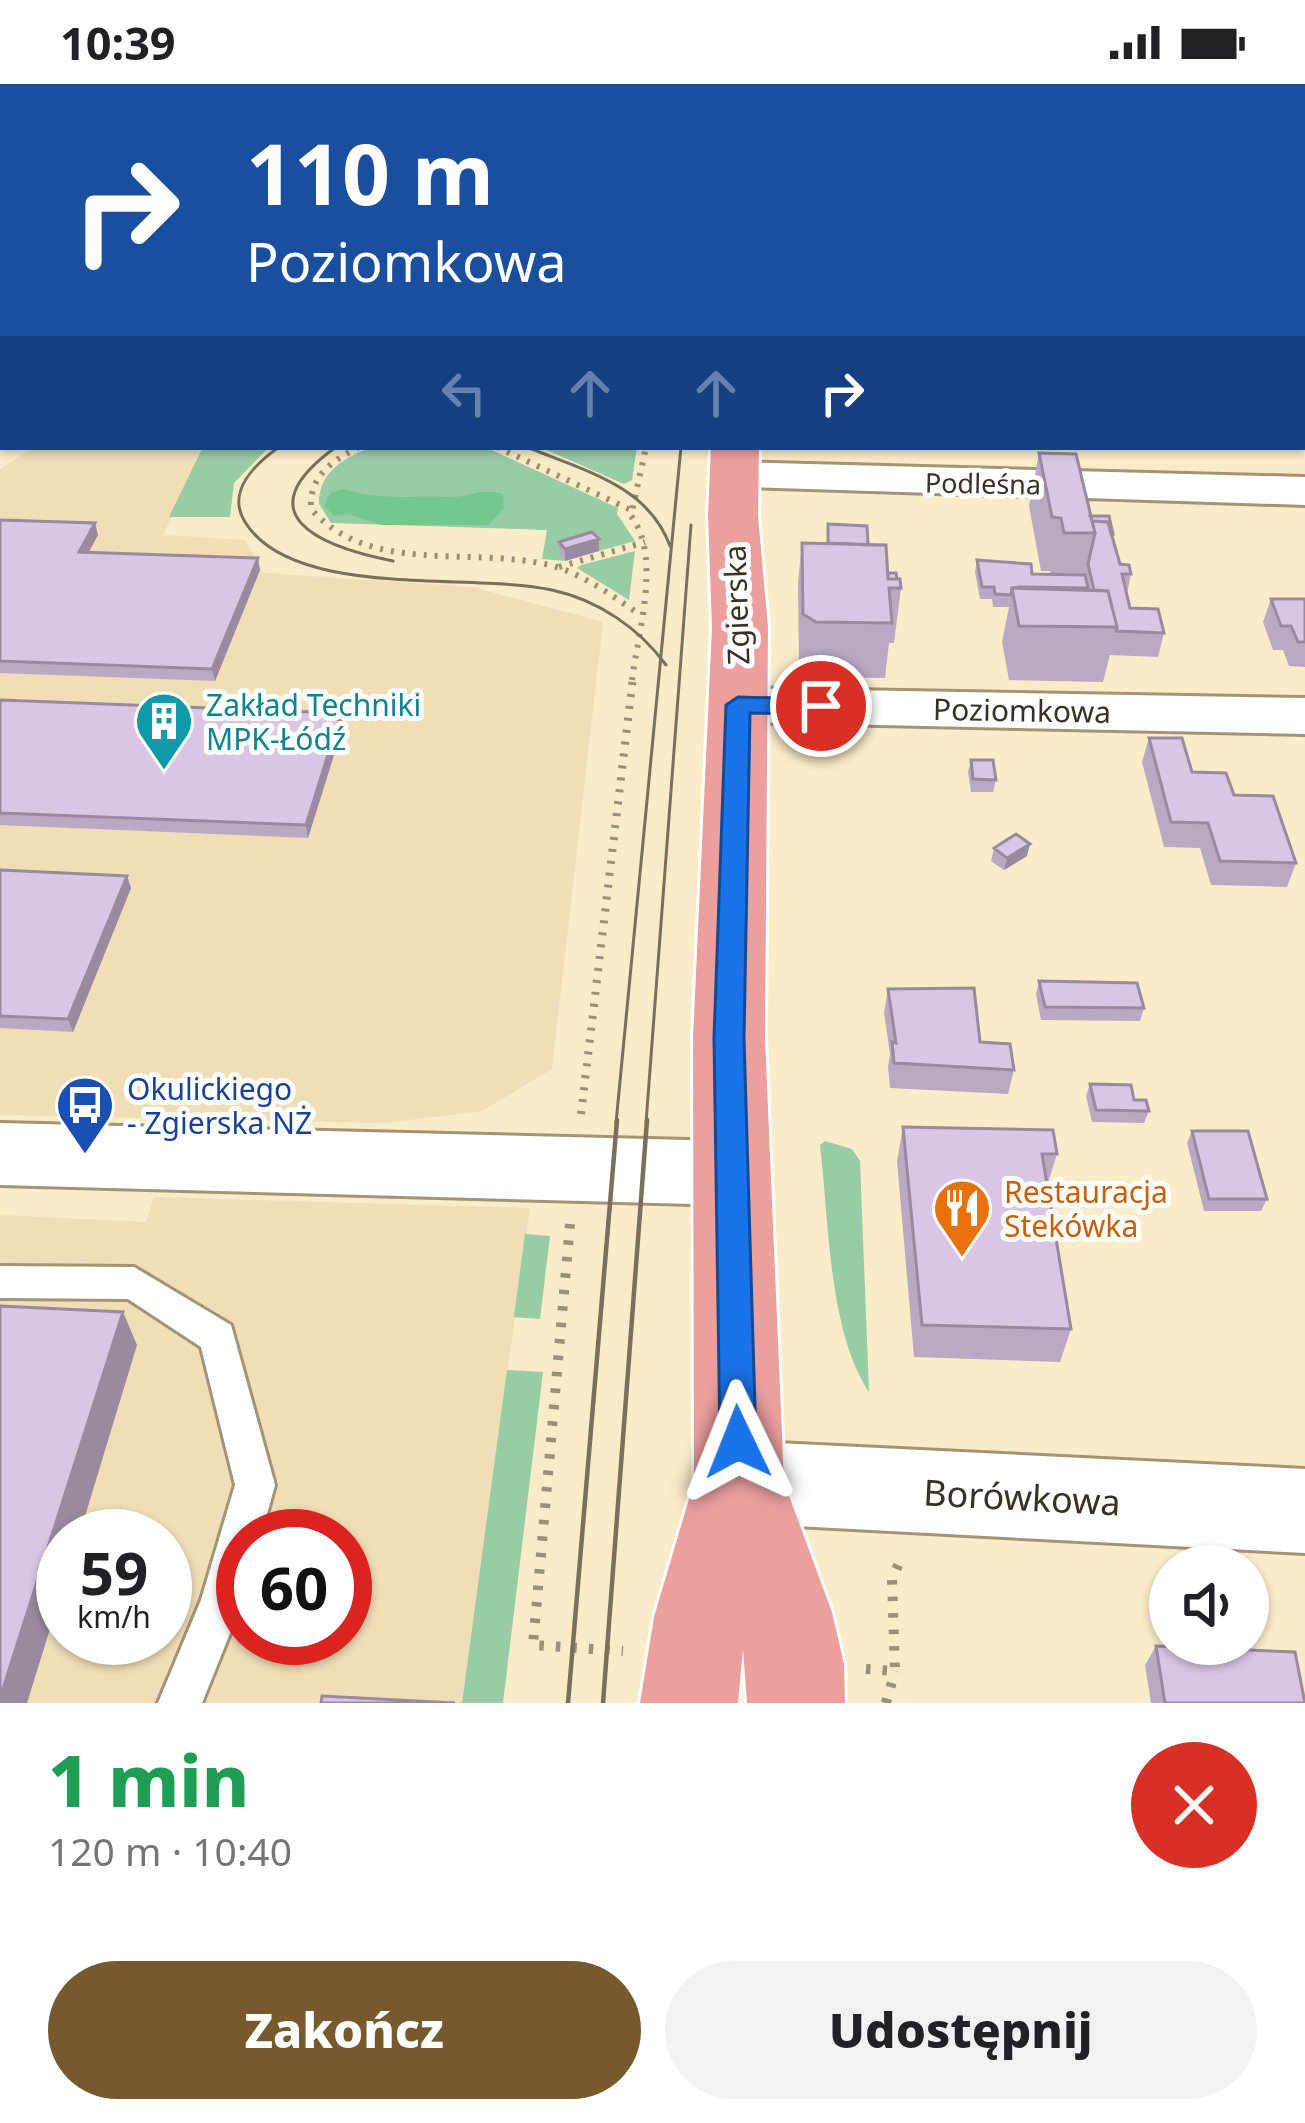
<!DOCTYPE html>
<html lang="pl">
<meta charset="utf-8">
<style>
body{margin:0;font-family:"Noto Sans",sans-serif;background:#f2f2f2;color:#202124;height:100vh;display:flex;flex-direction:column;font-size:45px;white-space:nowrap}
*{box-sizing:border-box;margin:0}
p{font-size:39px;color:#757577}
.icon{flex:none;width:66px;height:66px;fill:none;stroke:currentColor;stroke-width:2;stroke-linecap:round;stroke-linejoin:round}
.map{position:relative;height:1619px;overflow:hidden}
.sheet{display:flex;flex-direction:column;background:#fff;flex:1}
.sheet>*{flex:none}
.banner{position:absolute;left:0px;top:0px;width:1305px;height:366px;box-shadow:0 3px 9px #0004;background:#1a4fa0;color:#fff;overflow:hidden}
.buttons{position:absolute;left:1149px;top:1461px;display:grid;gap:24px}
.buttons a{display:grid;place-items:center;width:120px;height:120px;border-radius:50%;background:#fff;box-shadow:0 3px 9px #0004;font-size:60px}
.speed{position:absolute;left:36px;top:1425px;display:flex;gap:24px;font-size:60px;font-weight:700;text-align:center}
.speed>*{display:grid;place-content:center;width:156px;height:156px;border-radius:50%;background:#fff;box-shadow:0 3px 9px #0004;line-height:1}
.speed small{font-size:30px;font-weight:400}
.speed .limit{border:18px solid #d22;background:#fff;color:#111}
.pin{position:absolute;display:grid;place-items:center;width:102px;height:102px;color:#fff;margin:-51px;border:6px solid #fff;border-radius:50%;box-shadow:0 3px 12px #0007}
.me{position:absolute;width:132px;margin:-66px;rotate:358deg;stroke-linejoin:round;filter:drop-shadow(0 0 9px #0008)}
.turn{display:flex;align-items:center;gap:42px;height:252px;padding:0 48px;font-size:54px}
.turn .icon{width:156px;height:156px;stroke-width:2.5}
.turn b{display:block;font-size:84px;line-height:102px}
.lanes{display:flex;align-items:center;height:114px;padding:0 48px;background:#0003;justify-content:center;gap:60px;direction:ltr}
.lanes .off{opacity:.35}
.round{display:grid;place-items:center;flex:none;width:126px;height:126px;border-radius:63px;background:#f2f2f2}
.overview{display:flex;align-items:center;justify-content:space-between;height:204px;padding:0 48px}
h1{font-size:72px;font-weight:800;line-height:90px;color:#1e9e55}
.button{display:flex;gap:24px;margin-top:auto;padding:24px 48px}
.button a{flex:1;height:138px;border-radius:72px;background:#765a2d;color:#fff;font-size:48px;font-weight:800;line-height:138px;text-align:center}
.button a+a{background:#f2f2f2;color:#202124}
.status{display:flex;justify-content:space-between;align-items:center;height:84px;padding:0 60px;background:#fff;direction:ltr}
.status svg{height:33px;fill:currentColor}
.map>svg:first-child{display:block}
.built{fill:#f0deb6;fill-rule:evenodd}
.green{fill:#97cca5}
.forest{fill:#74c88d}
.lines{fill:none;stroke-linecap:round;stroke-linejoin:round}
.service-casing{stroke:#a29474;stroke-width:6}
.minor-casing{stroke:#a29474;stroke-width:6}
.tertiary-casing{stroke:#a29474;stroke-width:6}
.primary-casing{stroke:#fff;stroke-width:6}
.path-far3{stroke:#9a9078;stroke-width:4.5;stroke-dasharray:1.5 4.5;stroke-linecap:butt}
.path-far2{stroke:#9a9078;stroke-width:6;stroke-dasharray:3 8;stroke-linecap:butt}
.path-far1{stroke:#9a9078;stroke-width:8;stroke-dasharray:3 9;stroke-linecap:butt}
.path{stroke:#9a9078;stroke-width:10;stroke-dasharray:4.5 12;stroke-linecap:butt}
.service{fill:#fff;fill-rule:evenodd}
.minor{fill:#fff;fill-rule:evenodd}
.tertiary{fill:#fff;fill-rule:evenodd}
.primary{fill:#eca09e;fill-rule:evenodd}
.tram-far1{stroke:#79705c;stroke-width:3}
.tram{stroke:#79705c;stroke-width:4.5}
.wall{fill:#bba9c4}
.shaded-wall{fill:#998aa0}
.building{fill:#dac5e4;stroke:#998aa0;stroke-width:3}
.route{fill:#1a73e8;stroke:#114b97;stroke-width:3}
.labels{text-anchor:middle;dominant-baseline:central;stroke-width:10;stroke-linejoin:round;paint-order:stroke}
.far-street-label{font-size:27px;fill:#383225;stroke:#fff}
.street-label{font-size:30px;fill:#383225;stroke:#fff}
.culture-label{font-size:30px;fill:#0d838f;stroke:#fff;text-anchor:start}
.transit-label{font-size:30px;fill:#164399;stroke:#fff;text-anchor:start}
.food-label{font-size:30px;fill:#c56008;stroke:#fff;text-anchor:start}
.near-street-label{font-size:36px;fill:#383225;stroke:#fff}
</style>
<div class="status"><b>10:39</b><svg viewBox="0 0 49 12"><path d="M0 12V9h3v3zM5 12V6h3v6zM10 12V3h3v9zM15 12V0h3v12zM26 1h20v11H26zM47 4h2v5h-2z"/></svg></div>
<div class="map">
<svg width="1305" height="1619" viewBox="0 0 1305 1619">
<rect width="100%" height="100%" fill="#faecc9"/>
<path class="built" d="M35 363H205L163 451 245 456 264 489 473 503 603 538 552 985 482 1027 383 1039 0 1031V385Z
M154 1113 530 1124 462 1619H0V1131L146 1138ZM63 1452H165V1554H63ZM243 1452H345V1554H243Z"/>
<path class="green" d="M797 0H1305V240L1302 3Z
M203 363H269L234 399 230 433H169Z
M372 363H485L618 424 617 430 635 457 599 467 561 470 565 477 542 475 547 446 331 439 319 420C318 388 345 373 372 363Z
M540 363H637L632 396 624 400Z
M635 467 629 516 577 484 581 481Z
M825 1057 852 1065 860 1077 869 1308C828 1246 829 1136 820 1061Z
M525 1150 550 1152 540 1235 514 1233Z
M507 1286 543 1288 503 1619H462Z"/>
<path class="forest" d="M0 0H697L3 3V89Z
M343 405C377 416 412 412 447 413 469 414 480 403 503 410L504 424 489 441H381L348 430 334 432 324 422 330 409Z"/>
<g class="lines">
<g class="service-casing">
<path id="service" d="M0 1182 134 1183 231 1241 275 1401 261 1452H243V1517L202 1619H158L201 1516 235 1401 201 1263 128 1215 0 1214Z"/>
</g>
<g class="minor-casing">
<path id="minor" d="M0 301H3V327H0Z
M734 378 1305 393V421L717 402 711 392 717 382Z
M738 604 1305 614V650L738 638 718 633 710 621 718 609Z
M739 1357 1305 1385V1469L739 1439 709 1427 696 1398 709 1369Z"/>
</g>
<g class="tertiary-casing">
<path id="tertiary" d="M0 1039 729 1057 756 1066 768 1089 756 1112 729 1121 0 1101Z"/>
</g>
<g class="primary-casing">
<path id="primary" d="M734 0H768V3H734Z
M711 363H759L758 432 768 543 765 954 784 1398 832 1528 844 1580 845 1619H747L743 1565 738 1619H640L654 1533 694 1398 693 954 712 543 708 432Z"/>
</g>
<path class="path-far3" d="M359 0 365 3"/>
<path class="path-far2" d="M359 363C332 377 309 392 311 425 370 492 471 462 549 481 582 489 611 511 639 530
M497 363 631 426
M559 483 645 458
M632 596C638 548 662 473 631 432L646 363"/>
<path class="path-far1" d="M581 1030 633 593"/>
<path class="path" d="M570 1140 533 1561 623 1567
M866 1585 895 1587 892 1495 902 1472
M886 1619 895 1587"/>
<use href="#service" class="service"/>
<use href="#minor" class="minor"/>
<use href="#tertiary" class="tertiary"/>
<use href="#primary" class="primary"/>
<path class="tram-far1" d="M279 363C255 380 226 408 245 438 293 516 471 488 552 506 598 516 639 544 666 581
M336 363C243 430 318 462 393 477
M527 363C582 386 648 401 670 462
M616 1039 681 363
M646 1039 691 441"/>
<path class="tram" d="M568 1619 617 1036
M603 1619 647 1036"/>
</g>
<path class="wall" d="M1039 369 1090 432 1113 450 1112 454 1120 480 1131 490 1127 510 1130 524 1164 549 1158 573 1110 571 1103 598 1009 596 1002 558 1009 523H993L992 515H980L975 488 977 476 1032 490H1051L1050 487H1041L1029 422Z
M0 436 98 451 89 468 260 486 215 597 0 589Z
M828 440 868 461 888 489 897 495 901 504 894 559H889L885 594 811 593 799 584 798 498 802 459H827Z
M559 458 599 467 565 477 560 470Z
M1271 515H1305V583L1289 582 1283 566H1273L1263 538Z
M0 616 341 629 343 642 308 754 0 741Z
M1149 654 1192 688 1234 711 1296 779 1287 803 1211 801 1200 764 1164 763 1142 678Z
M971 676 996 696 993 708H971L968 688Z
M994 764 1027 772 1004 786 991 777Z
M0 786 127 792 131 804 73 948 0 944Z
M1039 897 1144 924 1140 937 1041 936 1036 910Z
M888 905 980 958 1014 986 1008 1010 890 1004 888 983 890 970 884 929Z
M1090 1000 1134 1016 1149 1027 1144 1039 1092 1038 1086 1012Z
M903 1043 1057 1070 1047 1102 1071 1245 1060 1278 914 1273 897 1077Z
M1192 1047 1267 1115 1261 1127H1204L1187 1059Z
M1156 1562 1305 1619H1151L1145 1581Z"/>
<path class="shaded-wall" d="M95 439 98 451 82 480 79 468Z
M599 455V467L565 477V465Z
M258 474 260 486 215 597 212 585Z
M341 629 343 642 308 754 306 741Z
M1030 760 1027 772 1004 786 1007 774Z
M127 792 131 804 73 948 68 935Z
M123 1228 137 1261 79 1452H63V1503L27 1619H0V1614Z"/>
<path class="building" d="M1039 369 1076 370 1095 449H1064L1061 434 1052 433Z
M1090 432H1109L1113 450H1111L1108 438 1092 437Z
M0 436 95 439 79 468 258 474 212 585 0 577Z
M1092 437 1108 438 1120 480 1129 481 1131 490H1122L1130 524 1158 525 1164 549 1116 547 1117 543 1108 507 1094 506 1088 480 1095 449Z
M828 440 867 442 868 461 828 459Z
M592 448 599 455 565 465 559 458Z
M802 459 886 461 888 495H900L901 504H889L892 539 816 538 803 530Z
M977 476 1031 480 1032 490 1085 491 1088 504 1019 503 1012 504 1011 511 995 510 994 503H982Z
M888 489H896L897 495H888Z
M1012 504 1108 507 1117 543 1019 542Z
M1271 515H1305V558H1298L1291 542H1281Z
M0 616 341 629 306 741 0 729Z
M1149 654H1182L1192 688 1226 689 1234 711 1273 712 1296 779 1220 777 1208 739 1171 738Z
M971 676H993L996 696 973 695Z
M1016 750 1030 760 1007 774 994 764Z
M0 786 127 792 68 935 0 932Z
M1039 897 1137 899 1144 924 1045 923Z
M974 904 980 958 1010 960 1014 986 894 979 892 958 896 959 888 905Z
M1090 1000 1131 1001 1134 1016H1146L1149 1027 1096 1026Z
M903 1043 1053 1046 1057 1070H1042L1071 1245 922 1241Z
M1192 1047H1248L1267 1115H1209Z
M0 1222 123 1228 0 1614Z
M1156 1562 1295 1568 1305 1619H1165Z
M322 1612 455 1619H321Z"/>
<path class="route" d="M738 613 821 615 833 622 821 630 750 629 744 954 756 1358 751 1370 738 1375 725 1370 720 1358 714 954 726 621Z"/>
<defs>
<g id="building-pin" transform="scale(3)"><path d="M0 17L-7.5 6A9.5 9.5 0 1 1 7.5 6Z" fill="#0f9aa8" stroke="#fff"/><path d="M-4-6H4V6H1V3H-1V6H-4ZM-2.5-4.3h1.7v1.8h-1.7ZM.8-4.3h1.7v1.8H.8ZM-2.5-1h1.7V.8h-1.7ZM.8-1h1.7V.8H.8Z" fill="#fff"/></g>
<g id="bus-pin" transform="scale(3)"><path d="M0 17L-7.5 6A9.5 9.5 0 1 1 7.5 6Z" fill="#1a4fb4" stroke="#fff"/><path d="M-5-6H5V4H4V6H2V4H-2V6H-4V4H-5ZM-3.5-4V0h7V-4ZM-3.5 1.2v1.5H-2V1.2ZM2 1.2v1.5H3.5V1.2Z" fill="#fff"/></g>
<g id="restaurant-pin" transform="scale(3)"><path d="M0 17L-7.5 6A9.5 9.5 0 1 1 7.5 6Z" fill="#e8710a" stroke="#fff"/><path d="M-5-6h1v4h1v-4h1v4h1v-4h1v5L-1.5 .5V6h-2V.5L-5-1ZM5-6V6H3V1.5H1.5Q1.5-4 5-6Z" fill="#fff"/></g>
</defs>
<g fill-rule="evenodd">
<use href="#building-pin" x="164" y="637"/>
<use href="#bus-pin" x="85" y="1021"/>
<use href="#restaurant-pin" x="962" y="1124"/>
</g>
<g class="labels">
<g class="far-street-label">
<text transform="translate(983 399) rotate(1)">Podleśna</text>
</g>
<g class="street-label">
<text transform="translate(736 521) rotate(-92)">Zgierska</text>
<text transform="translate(1022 626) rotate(1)">Poziomkowa</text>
</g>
<g class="culture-label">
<text x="206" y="620">Zakład Techniki<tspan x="206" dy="34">MPK-Łódź</tspan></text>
</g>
<g class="transit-label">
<text x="127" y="1004">Okulickiego<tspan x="127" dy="34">- Zgierska NŻ</tspan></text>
</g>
<g class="food-label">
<text x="1004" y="1107">Restauracja<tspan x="1004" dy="34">Stekówka</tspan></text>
</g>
<g class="near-street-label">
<text transform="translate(1022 1413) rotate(3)">Borówkowa</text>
</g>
</g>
</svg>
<div class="buttons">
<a><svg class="icon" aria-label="sound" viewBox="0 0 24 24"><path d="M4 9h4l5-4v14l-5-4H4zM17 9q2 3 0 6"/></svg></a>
</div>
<div class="speed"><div>59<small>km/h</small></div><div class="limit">60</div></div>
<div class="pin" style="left:821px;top:622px;background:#d93025"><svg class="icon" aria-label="arrive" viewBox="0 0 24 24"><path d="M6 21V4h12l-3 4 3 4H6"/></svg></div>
<svg class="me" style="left:738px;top:1358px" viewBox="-20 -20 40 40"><path d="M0-17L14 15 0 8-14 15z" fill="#1a73e8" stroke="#fff" stroke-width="4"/></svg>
<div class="banner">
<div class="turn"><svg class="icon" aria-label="right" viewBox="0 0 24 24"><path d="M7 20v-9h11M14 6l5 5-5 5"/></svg><div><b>110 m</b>Poziomkowa</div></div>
<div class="lanes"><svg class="icon off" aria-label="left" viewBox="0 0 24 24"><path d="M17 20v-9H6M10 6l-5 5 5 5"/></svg><svg class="icon off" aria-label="ahead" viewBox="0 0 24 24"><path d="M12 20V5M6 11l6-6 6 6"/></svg><svg class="icon off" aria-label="ahead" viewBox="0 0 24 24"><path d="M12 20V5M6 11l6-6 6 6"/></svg><svg class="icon" aria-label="right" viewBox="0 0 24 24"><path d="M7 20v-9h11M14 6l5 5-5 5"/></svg></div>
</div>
</div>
<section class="sheet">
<div class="overview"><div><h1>1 min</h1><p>120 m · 10:40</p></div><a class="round" style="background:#d93025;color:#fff"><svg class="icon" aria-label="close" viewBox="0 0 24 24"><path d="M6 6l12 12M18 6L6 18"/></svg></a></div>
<div class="button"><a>Zakończ</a><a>Udostępnij</a></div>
</section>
